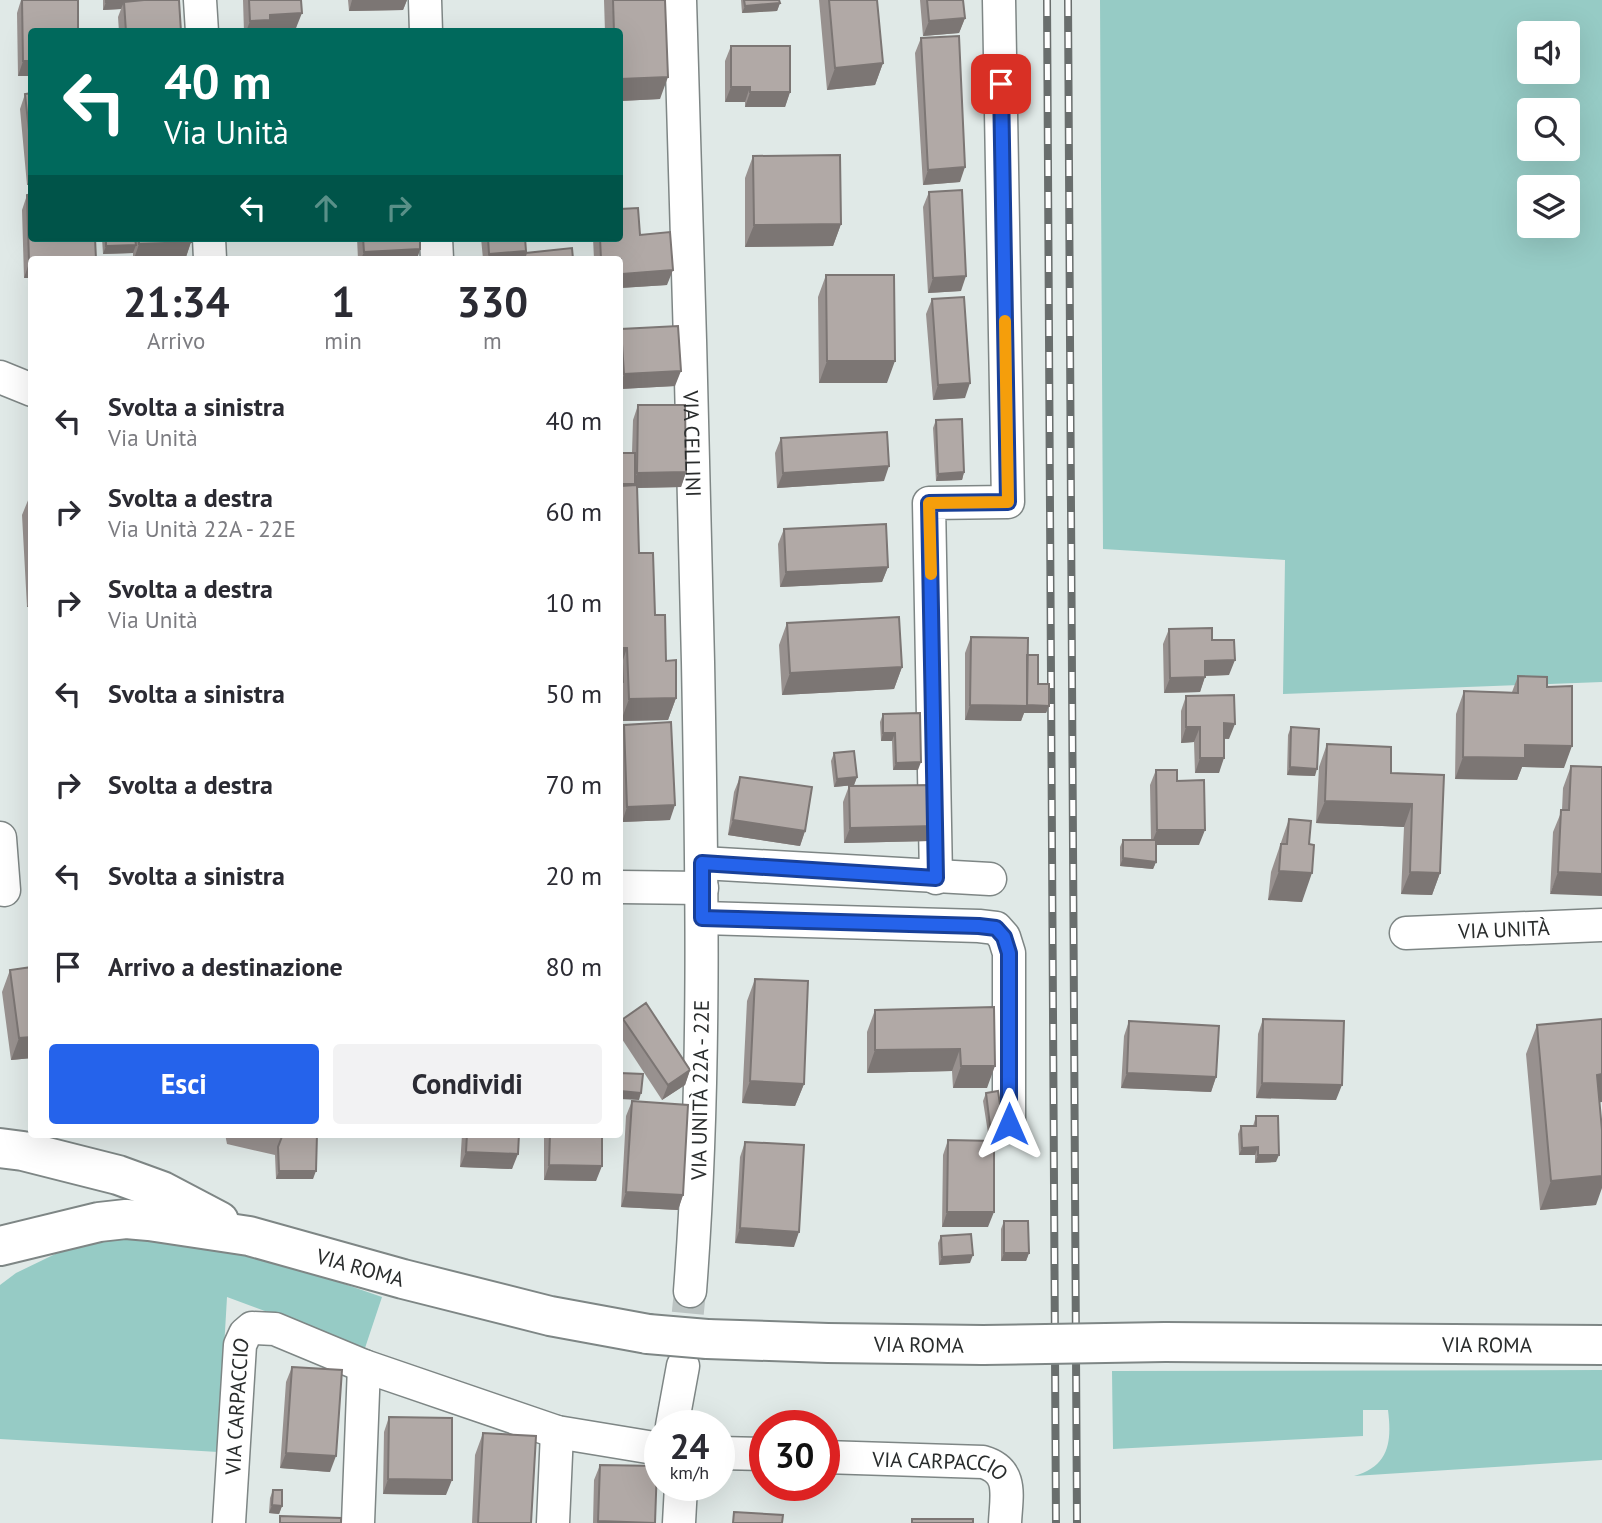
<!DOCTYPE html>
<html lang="it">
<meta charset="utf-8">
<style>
body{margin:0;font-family:"PT Sans",sans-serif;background:#f2f2f3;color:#2b2b33;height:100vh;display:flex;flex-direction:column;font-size:26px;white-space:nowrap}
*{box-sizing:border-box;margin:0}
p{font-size:23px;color:#7c7c81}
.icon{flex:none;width:38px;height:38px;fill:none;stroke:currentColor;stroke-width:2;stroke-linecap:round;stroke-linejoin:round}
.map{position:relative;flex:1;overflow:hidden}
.panel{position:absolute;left:28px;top:256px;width:595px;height:882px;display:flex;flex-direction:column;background:#fff;border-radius:7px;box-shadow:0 7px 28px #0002}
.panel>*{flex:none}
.hud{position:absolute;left:28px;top:28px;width:595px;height:214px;border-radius:7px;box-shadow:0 7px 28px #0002;background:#00695c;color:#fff;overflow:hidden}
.buttons{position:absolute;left:1517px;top:21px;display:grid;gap:14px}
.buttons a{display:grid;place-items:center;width:63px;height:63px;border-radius:7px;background:#fff;box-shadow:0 7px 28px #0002;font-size:35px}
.speed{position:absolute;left:644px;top:1410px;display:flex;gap:14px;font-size:35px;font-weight:700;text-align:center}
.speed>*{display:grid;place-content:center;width:91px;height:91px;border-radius:50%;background:#fff;box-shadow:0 7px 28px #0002;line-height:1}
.speed small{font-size:18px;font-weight:400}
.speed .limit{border:10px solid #d22;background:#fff;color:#111}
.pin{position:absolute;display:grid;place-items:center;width:60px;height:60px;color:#fff;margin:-30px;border-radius:14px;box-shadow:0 4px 10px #0006}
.me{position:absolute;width:77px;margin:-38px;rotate:0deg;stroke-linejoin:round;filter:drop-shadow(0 0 5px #0008)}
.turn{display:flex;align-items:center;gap:24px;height:147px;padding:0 21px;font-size:32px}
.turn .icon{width:91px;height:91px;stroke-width:2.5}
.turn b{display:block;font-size:49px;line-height:60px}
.lanes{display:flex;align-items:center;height:66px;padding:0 21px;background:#0003;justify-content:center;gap:35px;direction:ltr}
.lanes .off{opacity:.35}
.eta{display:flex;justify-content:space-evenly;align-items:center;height:119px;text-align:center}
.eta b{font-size:42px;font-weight:700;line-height:49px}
.button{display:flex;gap:14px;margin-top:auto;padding:14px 21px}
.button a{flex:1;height:80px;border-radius:7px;background:#2563eb;color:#fff;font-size:28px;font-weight:700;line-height:80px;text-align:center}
.button a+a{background:#f2f2f3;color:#2b2b33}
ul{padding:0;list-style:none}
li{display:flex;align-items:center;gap:21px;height:91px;padding:0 21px}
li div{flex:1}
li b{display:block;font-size:26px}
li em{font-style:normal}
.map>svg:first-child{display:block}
.green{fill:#96cbc5;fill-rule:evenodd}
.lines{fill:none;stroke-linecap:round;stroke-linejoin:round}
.street-tunnel{stroke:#bbc3c2;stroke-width:32;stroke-dasharray:32 16;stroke-linecap:butt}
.street-casing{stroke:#7e8685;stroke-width:35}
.secondary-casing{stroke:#7e8685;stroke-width:42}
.street{stroke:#fff;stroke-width:32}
.secondary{stroke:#fff;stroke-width:38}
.rail-casing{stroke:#696e6d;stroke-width:8}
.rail{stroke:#fff;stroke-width:5;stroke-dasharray:16;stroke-linecap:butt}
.secondary-bridge-casing{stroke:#7e8685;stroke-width:42;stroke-linecap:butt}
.secondary-bridge{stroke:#fff;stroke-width:38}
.wall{fill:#98918f}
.shaded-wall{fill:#7c7674}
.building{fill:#b1a9a6;stroke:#7c7674;stroke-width:2}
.route-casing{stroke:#184099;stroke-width:18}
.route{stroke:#2563eb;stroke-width:12}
.slow{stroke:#f59e0b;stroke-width:12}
.labels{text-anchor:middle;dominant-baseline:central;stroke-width:6;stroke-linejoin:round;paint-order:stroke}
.street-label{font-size:21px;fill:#292c2c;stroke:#fff}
</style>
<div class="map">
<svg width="1602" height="1523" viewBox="0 0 1602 1523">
<rect width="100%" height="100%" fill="#e0e9e7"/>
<path class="green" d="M1100 0H1602V682L1283 694 1285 560 1103 549ZM1530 33H1568V72H1530ZM1530 110H1568V149H1530ZM1530 187H1568V226H1530Z
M128 1234 226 1243 382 1297 365 1348 227 1297 218 1452 0 1439V1285L16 1273 80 1242Z
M1602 1370V1460L1354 1476C1389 1466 1392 1442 1388 1410H1363V1436L1113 1449 1112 1371Z"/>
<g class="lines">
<path class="street-tunnel" d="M683 1361 690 1291"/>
<g class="street-casing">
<g id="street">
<path d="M200 0 202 32"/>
<path d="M425 0 426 32"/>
<path id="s1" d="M680 0C687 221 693 441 698 662 702 872 706 1082 690 1291"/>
<path d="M209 238 210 259"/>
<path d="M436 238 437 259"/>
<path d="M0 377 32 390"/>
<path d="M0 838 4 890"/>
<path d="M702 863 990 879"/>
<path d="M936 878 929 503 1008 502 999 0"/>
<path d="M620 887 702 888"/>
<path d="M702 918 979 926 996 928 1004 937 1009 953V1124"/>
<path id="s2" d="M1406 933 1602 925"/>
<path d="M672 1426 683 1366"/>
<path d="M719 1453 765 1454"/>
<path id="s3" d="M824 1457 983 1462C1014 1471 1006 1497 1005 1523"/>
<path id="s4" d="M229 1523 240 1345 245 1334 252 1328 275 1329 364 1366 557 1432 660 1449"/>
<path d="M358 1523 364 1366"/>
<path d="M553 1523 557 1432"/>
<path d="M679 1523 681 1486"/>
</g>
</g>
<g class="secondary-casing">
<g id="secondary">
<path d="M0 1148 23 1151 118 1175 162 1191 219 1221"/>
<path id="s5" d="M0 1246 99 1222 126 1219 149 1221 249 1236 403 1279 550 1316 648 1334"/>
<path id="s6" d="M707 1339 828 1343 983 1345"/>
<path id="s7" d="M1165 1342 1602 1345"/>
</g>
</g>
<use href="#street" class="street"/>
<use href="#secondary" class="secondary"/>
<g class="rail-casing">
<path id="rail" d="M1047 0 1056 1523
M1068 0 1077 1523"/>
</g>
<use href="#rail" class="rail"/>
<g class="secondary-bridge-casing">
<path id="secondary-bridge" d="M648 1334 707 1339
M983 1345 1165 1342"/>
</g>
<use href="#secondary-bridge" class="secondary-bridge"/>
</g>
<path class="wall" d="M21 0H78L32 32V76H18L17 13Z
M103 0H179L181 32H119L118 17 121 9 103 10Z
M243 0H301L296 28 267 30 266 32H244Z
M348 0H407L403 10 349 11Z
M604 0H665L660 99 620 101V32H605Z
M741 0H779L780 3 777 11 742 13Z
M819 0H877L883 63 875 85 827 90Z
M920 0H963L965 18 959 33 923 36Z
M921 38 960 182 923 185 915 53Z
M731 46 790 92 785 107H745V102H725V61Z
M32 93V184L27 185 20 109 25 94Z
M753 156 841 224 833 246 745 247V178Z
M929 192 961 291 928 293 923 207Z
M27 195 95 238 24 278 22 210Z
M102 238H191V242L186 257 133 259V253L103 254Z
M357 238H420V249L417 259H358Z
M481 238H525L526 253 573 259H483Z
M593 238H620L667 285 620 288V259H594Z
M826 275 887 383H819L818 297Z
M932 299 965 398 933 400 926 314Z
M621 329 675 386 620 389V333Z
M638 405 686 472 681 487 637 488 639 553 676 698 668 720 621 721 620 690V453H632L633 420Z
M936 420 964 472 962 480 936 481 933 428Z
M781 438 884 481 777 488 775 453Z
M31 493H32V607H27L22 515Z
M784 529 888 567 882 582 780 587 778 544Z
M787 623 902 667 894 689 782 695 779 645Z
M1169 629 1212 640 1229 675 1205 676 1200 692 1164 693 1163 644Z
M971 637 1027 655 1038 684 1049 706 1046 713H1024L1021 721 965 720V653Z
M1518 676 1547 687 1564 768 1522 767 1517 780 1455 779 1456 714 1464 691 1512 692Z
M1186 696 1229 739H1224L1219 773H1195L1194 742 1181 743V711Z
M883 714 918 770H893L892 741H881L880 722Z
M624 725 670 820 622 822 620 768V736Z
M1291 727 1315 776 1287 775 1288 735Z
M1327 744 1391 773 1444 775 1440 873 1432 895 1401 894 1404 827 1316 823 1319 767Z
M834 753 857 777 854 785 834 787 831 761Z
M1571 766 1602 767 1550 894 1553 832 1562 810 1563 788Z
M1156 770 1177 781 1199 845H1156V862L1153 869 1120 866V847L1123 840H1151L1150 785Z
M740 777 805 831 800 846 728 835 734 792Z
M849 786 929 841 844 843 843 802Z
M1289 819 1302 902 1268 900 1271 872Z
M10 970 32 1058 11 1060 2 992Z
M755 979 804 1084 795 1106 742 1103 747 1001Z
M994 1007 987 1088H953L952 1071 867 1073V1032L875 1010Z
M623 1019 690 1070 685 1085 662 1100 620 1036V1029Z
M1263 1019 1336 1100 1256 1098 1258 1034Z
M1129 1021 1216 1077 1211 1092 1121 1088 1124 1036Z
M1537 1025 1599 1103 1596 1205 1540 1210 1526 1054Z
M986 1093 1000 1104 1010 1122 1007 1130 988 1133 983 1101Z
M632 1101 683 1195 678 1210 621 1207 626 1116Z
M1256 1116 1276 1162 1255 1163V1155H1239L1238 1134 1241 1126H1253Z
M225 1134H317L313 1179H276L275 1155 227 1144Z
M462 1134H519L512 1169 460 1167Z
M544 1134H602L596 1181 544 1180Z
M948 1140 988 1227H942L943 1155Z
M745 1142 794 1247 735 1243 740 1157Z
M1004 1221 1029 1253 1026 1261H1001V1229Z
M941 1236 970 1263 939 1265 938 1243Z
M292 1367 330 1472 280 1468 286 1382Z
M389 1417 446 1495 383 1494 384 1432Z
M483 1433 531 1523H472L475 1455Z
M600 1465 655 1523H593L594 1480Z
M273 1490 282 1506 279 1514 269 1513 270 1498Z"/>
<path class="shaded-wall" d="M352 0H407L403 10 349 11Z
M106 2H124L121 9 103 10Z
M780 3 777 11 742 13 745 6Z
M302 13 296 28 267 30 266 32H246L250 21 270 15Z
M965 18 959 33 923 36 929 21Z
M23 61H32V76H18Z
M883 63 875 85 827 90 835 68Z
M668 77 660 99 620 101V79Z
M731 87H750L745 102H725Z
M750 92H790L785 107H745Z
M965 167 960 182 923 185 928 170Z
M32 173V184L27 185Z
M841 224 833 246 745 247 754 225Z
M252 238H304L251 242Z
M191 242 186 257 134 259 139 244Z
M136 245 133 253 103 254 106 246Z
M420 249 417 259H361L364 252Z
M526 251 523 259H487L489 254Z
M29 263H32V278H24Z
M673 270 667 285 620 288V281L622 274Z
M966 276 961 291 928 293 933 278Z
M827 361H895L887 383H819Z
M681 371 675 386 620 389V386L624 374Z
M970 383 965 398 933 400 938 385Z
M889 466 884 481 777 488 783 473Z
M686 472 681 487 634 488 620 492V484H633L637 473Z
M964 472 962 480 936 481 938 474Z
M888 567 882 582 780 587 786 572Z
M32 596V607H27Z
M620 648H627L620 669Z
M1235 660 1229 675 1200 676 1205 661Z
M902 667 894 689 782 695 790 673Z
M1205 677 1200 692 1164 693 1170 678Z
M676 698 668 720 621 721 629 699Z
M970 705 1049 706 1046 713H1024L1021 721 965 720Z
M1224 723 1235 724 1229 739 1218 738Z
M1186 727H1200L1194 742 1181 743Z
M883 733H895L892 741H881Z
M1525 745 1572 746 1564 768 1522 767 1517 780 1455 779 1463 757Z
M1200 758H1224L1219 773H1195Z
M921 762 918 770H893L896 763Z
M1290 767 1317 769 1315 776 1287 775Z
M857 777 854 785 834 787 837 779Z
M1325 801 1412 804 1404 827 1316 823Z
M675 805 670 820 622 822 627 807Z
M733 820 805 831 800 846 728 835Z
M935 826 929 841 844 843 850 828Z
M1157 830H1205L1199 845H1151Z
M1123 858 1156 862 1153 869 1120 866Z
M1279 871 1312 873 1302 902 1268 900Z
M1410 872 1440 873 1432 895 1401 894Z
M1558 872 1602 874V896L1550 894Z
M32 1037V1058L11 1060 19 1038Z
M960 1049 952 1071 867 1073 875 1050Z
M961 1066H995L987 1088H953Z
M690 1070 685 1085 662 1100 668 1085Z
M1127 1073 1216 1077 1211 1092 1121 1088Z
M1602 1074V1102L1586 1104 1597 1075Z
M750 1081 804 1084 795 1106 742 1103Z
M1262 1083 1342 1085 1336 1100 1256 1098Z
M620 1091 641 1093 639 1100 620 1099Z
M1010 1122 1007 1130 988 1133 990 1125Z
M1258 1147 1255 1155H1239L1242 1148Z
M466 1152 518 1154 512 1169 460 1167Z
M1258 1155H1279L1276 1162 1255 1163Z
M549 1165 602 1166 596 1181 544 1180Z
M279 1171H316L313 1179H276Z
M1602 1176V1188L1596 1205 1540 1210 1551 1181Z
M626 1192 683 1195 678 1210 621 1207Z
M947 1212H994L988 1227H942Z
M740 1228 799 1232 794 1247 735 1243Z
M1004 1253H1029L1026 1261H1001Z
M973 1255 970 1263 939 1265 942 1257Z
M286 1453 336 1456 330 1472 280 1468Z
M388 1479 452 1480 446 1495 383 1494Z
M272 1505 282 1506 279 1514 269 1513Z
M598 1521 647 1523H597Z"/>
<path class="building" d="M22 0H78V32H32V61H23Z
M106 0H144L106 2Z
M144 0H179L181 32H126L124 2Z
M249 0H301L302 13 270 15V20L250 21Z
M613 0H665L668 77 620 79V32H614Z
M744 0H779L780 3 745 6Z
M829 0H877L883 63 835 68Z
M927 0H963L965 18 929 21Z
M959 36 965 167 928 170 921 38Z
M731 46H790V92H750V87H731Z
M32 93V158L25 94Z
M840 155 841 224 754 225 753 156Z
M962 190 966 276 933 278 929 192Z
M32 194V238H95L96 259H32V263H29L27 195Z
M638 208 640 235 670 232 673 270 622 274 621 259H601L600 238H620V209Z
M106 238H135L136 245 106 246Z
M139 238H191V242L139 244Z
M363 238H420V249L364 252Z
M488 238H525L526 251 489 254Z
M572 248 573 259H524L526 253Z
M826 275H894L895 361H827Z
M964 297 970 383 938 385 932 299Z
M678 326 681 371 624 374 621 329Z
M638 405H685L686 472 637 473Z
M962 419 964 472 938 474 936 420Z
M887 432 889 466 783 473 781 438Z
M620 453H635V484H620Z
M637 485 639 553H653L655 615H665L666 661 676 660V698L629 699 627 648H620V486Z
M886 524 888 567 786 572 784 529Z
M899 617 902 667 790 673 787 623Z
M1212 628V640H1234L1235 660 1205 661V677L1170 678 1169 629Z
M971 637 1028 638 1027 706 970 705Z
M1027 655H1038V684H1049V706L1027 705Z
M622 662 623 682 620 683V663Z
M1518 676 1547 677V687L1572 686V746L1525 745V758L1463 757 1464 691 1518 693Z
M1234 695 1235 724 1224 723V758H1200V727H1186V696Z
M920 713 921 762 896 763 895 733H883V714Z
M671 722 675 805 627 807 624 725Z
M1291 727 1319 729 1317 769 1290 767Z
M1327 744 1391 747V773L1444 775 1440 873 1410 872 1412 804 1325 801Z
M854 751 857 777 837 779 834 753Z
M1571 766 1602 767V874L1558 872 1561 810H1569Z
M1156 770H1177V781L1204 780 1205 830H1157Z
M740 777 812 787 805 831 733 820Z
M934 785 935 826 850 828 849 786Z
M1289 819 1311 821 1309 844 1314 845 1312 873 1279 871 1281 844H1287Z
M1123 840H1156V862L1123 858Z
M32 967V1037L19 1038 10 970Z
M755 979 808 981 804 1084 750 1081Z
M646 1003 690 1070 668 1085 623 1019Z
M994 1007 995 1066H961L960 1049 875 1050V1010Z
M1263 1019 1344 1021 1342 1085 1262 1083Z
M1602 1019V1074L1597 1075 1602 1130V1176L1551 1181 1537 1025Z
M1129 1021 1219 1026 1216 1077 1127 1073Z
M620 1073 643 1074 641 1093 620 1091Z
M998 1091 1000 1104 1007 1103 1010 1122 990 1125 986 1093Z
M632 1101 688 1105 683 1195 626 1192Z
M1256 1116H1278L1279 1155H1258V1147L1242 1148 1241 1126H1256Z
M283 1134H317L316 1171H279L278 1147Z
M467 1134H519L518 1154 466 1152Z
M550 1134H602V1166L549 1165Z
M948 1140 994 1141V1212H947Z
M745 1142 804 1145 799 1232 740 1228Z
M1004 1221H1028L1029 1253H1004Z
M971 1234 973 1255 942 1257 941 1236Z
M292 1367 342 1370 336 1456 286 1453Z
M389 1417 452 1418V1480L388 1479Z
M483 1433 536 1436 531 1523H478Z
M600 1465 657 1466 655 1523 598 1521Z
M273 1490H282V1506L272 1505Z
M734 1512 783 1515 782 1523H733Z
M280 1516 341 1518V1523H280Z
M912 1519H973V1523H912Z"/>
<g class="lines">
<g class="route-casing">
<path id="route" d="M1001 84 1008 502 929 503 936 878 702 863V918L979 926 996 928 1004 937 1009 953V1124"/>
</g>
<use href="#route" class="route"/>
<path class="slow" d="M931 574 929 503 1008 502 1005 321"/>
</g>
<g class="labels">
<g class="street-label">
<text stroke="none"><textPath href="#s1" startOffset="444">VIA CELLINI</textPath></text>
<text stroke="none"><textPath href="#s2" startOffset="98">VIA UNITÀ</textPath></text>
<text transform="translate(700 1090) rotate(-89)">VIA UNITÀ 22A - 22E</text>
<text stroke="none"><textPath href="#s5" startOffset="369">VIA ROMA</textPath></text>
<text stroke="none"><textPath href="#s6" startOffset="212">VIA ROMA</textPath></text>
<text stroke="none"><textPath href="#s7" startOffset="322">VIA ROMA</textPath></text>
<text stroke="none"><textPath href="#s4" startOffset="117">VIA CARPACCIO</textPath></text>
<text stroke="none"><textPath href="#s3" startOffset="117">VIA CARPACCIO</textPath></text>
</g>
</g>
</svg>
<div class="buttons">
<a><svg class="icon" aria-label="sound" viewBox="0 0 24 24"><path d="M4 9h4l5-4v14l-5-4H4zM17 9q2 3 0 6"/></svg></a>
<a><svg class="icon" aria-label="search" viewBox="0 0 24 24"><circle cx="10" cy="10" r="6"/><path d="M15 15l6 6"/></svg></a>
<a><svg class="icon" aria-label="layers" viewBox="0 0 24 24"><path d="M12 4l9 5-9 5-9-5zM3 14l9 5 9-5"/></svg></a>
</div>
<div class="speed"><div>24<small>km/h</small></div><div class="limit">30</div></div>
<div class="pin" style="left:1001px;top:84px;background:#d93025"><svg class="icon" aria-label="arrive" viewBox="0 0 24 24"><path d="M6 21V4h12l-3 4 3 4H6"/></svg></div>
<svg class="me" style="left:1009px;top:1124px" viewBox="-20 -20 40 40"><path d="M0-17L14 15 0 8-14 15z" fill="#2563eb" stroke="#fff" stroke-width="4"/></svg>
<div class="hud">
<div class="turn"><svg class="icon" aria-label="left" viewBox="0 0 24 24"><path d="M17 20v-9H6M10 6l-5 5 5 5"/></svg><div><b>40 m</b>Via Unità</div></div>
<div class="lanes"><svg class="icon" aria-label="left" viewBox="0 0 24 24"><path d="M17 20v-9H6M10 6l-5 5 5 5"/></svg><svg class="icon off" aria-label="ahead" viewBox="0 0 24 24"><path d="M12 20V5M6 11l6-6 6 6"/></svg><svg class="icon off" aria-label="right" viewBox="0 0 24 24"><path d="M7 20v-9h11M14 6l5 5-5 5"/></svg></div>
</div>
<section class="panel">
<div class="eta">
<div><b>21:34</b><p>Arrivo</p></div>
<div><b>1</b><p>min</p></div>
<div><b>330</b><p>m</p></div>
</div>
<ul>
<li><svg class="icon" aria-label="left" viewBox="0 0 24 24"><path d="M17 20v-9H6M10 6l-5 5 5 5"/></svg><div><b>Svolta a sinistra</b><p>Via Unità</p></div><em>40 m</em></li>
<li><svg class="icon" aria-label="right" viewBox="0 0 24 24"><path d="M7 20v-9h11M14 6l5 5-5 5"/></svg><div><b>Svolta a destra</b><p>Via Unità 22A - 22E</p></div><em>60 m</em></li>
<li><svg class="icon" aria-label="right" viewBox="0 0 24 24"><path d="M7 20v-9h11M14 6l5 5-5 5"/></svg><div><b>Svolta a destra</b><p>Via Unità</p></div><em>10 m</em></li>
<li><svg class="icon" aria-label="left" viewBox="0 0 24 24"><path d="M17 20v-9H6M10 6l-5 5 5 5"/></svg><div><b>Svolta a sinistra</b></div><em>50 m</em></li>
<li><svg class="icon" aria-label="right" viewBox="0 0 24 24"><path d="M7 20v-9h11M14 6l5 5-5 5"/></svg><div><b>Svolta a destra</b></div><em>70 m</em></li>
<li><svg class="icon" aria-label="left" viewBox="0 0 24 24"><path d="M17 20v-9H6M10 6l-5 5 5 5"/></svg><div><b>Svolta a sinistra</b></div><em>20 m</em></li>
<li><svg class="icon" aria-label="arrive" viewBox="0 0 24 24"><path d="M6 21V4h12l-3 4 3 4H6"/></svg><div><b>Arrivo a destinazione</b></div><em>80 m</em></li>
</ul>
<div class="button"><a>Esci</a><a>Condividi</a></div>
</section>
</div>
